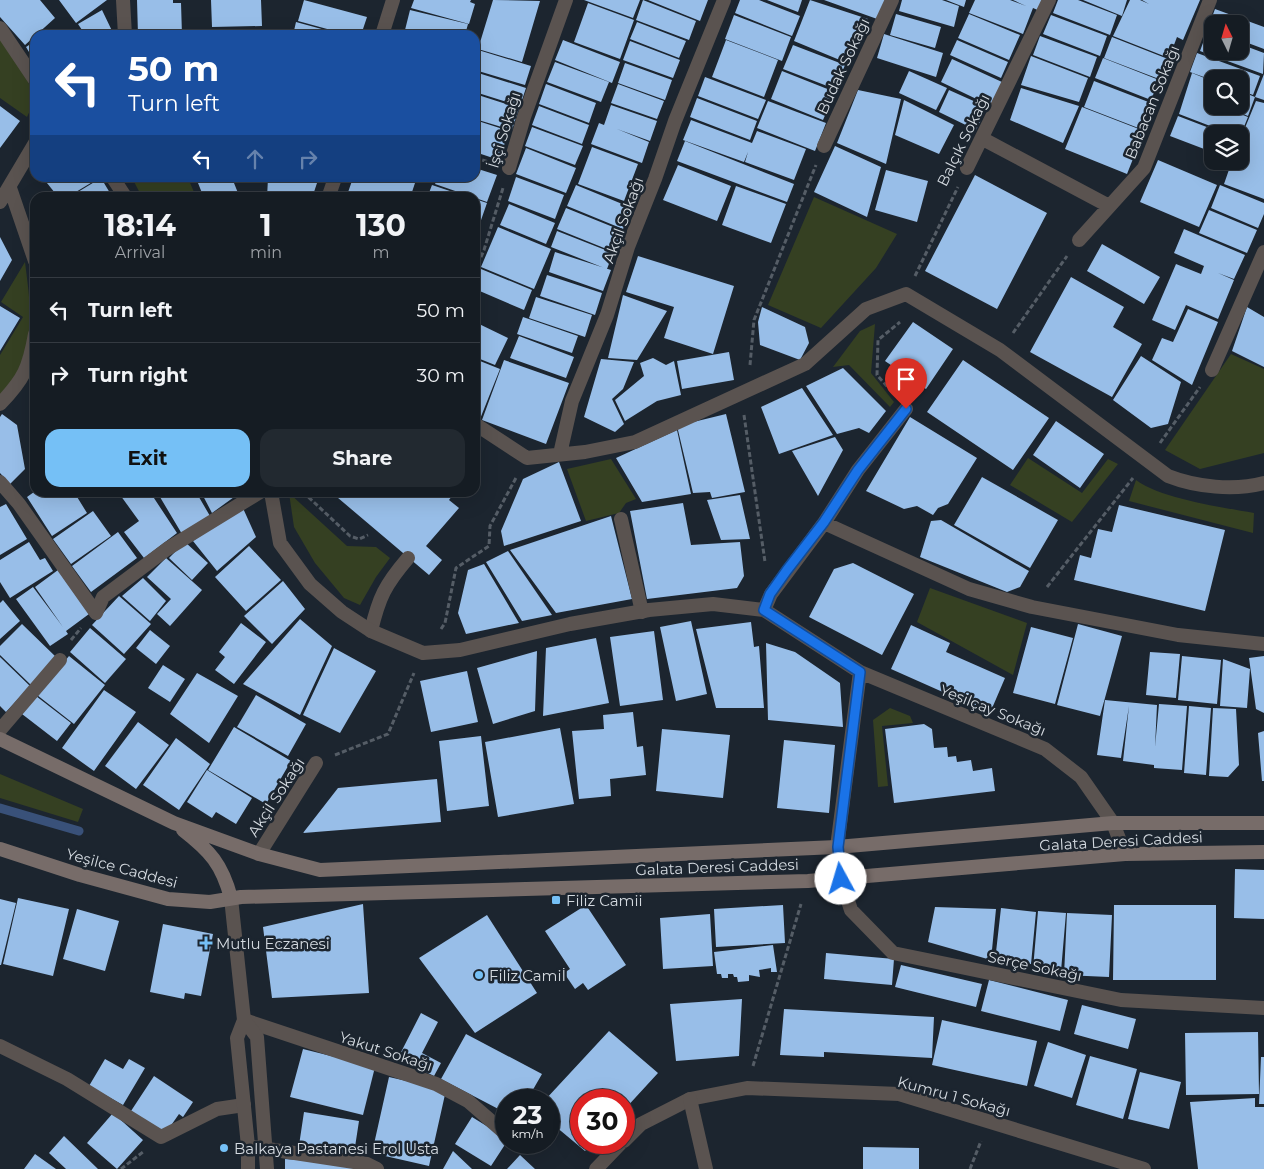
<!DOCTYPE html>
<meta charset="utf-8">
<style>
body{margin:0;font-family:Montserrat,sans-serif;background:#222930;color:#f1f3f6;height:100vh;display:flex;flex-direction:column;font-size:19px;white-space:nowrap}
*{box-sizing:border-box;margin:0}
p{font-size:16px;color:#9da1a6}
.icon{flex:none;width:28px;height:28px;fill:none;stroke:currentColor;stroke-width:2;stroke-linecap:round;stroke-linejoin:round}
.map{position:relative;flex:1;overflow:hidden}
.side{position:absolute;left:30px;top:192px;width:450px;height:305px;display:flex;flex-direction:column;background:#151c23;border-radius:15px;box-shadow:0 5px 20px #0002,0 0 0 1px #343a41}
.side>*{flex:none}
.banner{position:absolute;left:30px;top:30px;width:450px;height:152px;border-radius:15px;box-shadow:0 5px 20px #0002,0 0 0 1px #343a41;background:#1a4fa0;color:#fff;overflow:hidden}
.needle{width:32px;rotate:355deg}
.fabs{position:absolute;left:1204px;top:15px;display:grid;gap:10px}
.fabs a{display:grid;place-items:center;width:45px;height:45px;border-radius:10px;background:#151c23;box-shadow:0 5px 20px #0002,0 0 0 1px #343a41;font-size:25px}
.speed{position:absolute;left:495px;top:1089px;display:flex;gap:10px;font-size:25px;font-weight:700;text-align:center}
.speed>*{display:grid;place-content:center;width:65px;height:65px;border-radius:50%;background:#151c23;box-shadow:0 5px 20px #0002,0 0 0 1px #343a41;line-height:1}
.speed small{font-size:12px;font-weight:400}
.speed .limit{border:8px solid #d22;background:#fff;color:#111}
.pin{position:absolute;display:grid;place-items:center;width:42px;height:42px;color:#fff;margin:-51px -21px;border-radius:50% 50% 50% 0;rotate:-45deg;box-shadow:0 0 5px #0007}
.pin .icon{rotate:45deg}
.me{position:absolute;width:55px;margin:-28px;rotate:354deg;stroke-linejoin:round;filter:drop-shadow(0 0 4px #0008)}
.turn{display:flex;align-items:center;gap:18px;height:105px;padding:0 15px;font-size:22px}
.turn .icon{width:65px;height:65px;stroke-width:2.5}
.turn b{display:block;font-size:35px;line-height:42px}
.lanes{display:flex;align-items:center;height:48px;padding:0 15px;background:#0003;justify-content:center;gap:25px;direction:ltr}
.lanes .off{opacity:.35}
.eta{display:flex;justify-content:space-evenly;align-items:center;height:85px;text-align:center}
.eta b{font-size:30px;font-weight:700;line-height:35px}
.action{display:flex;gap:10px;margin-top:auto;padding:10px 15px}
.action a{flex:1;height:58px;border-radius:15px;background:#75c0f6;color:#111;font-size:20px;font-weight:700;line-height:58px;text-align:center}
.action a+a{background:#222930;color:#f1f3f6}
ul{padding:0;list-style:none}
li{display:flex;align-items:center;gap:15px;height:65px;padding:0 15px;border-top:1px solid #343a41}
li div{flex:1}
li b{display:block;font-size:19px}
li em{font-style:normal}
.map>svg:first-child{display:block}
.green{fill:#354022}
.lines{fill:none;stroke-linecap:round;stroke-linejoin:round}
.stream{stroke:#395179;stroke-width:9}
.building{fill:#98bee8}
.path{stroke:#555d66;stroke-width:3;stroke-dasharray:5 2.5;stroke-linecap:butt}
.service{stroke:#5a5350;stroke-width:14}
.minor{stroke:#5a5350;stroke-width:14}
.tertiary{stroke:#5a5350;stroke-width:14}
.secondary{stroke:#776c69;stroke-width:14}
.route-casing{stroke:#114b97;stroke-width:12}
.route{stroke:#1a73e8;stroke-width:9}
.poi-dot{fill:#75c0f6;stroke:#1c252f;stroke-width:2}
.labels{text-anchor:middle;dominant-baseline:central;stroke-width:5;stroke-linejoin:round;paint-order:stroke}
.street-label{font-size:15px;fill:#d4dae0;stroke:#1c252f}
.poi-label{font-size:15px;fill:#d4dae0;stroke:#1c252f;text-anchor:start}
</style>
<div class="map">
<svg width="1264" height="1169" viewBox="0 0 1264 1169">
<rect width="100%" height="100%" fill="#1c252f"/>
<path class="green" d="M0 39C17 62 42 88 27 117L0 98Z
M132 178H188L196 197H142Z
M814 197 897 234 876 268 821 328 768 305Z
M25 262C29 295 35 329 24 362 20 374 8 387 0 397V355L23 317 1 302Z
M875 324 871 373 894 402 890 407 849 365 833 367 860 331Z
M1231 354 1264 369V453L1200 469 1165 450Z
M1028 458 1082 493 1108 459 1118 464 1072 522 1010 485Z
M611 459 636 499 626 503 619 513 586 521 567 469Z
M1136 480C1162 499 1221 507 1254 513L1253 533 1129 501Z
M289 493 347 546 376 547 390 558 376 577 360 605 344 598 315 563 294 527Z
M930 588 1027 623 1013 675 917 622Z
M890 708 910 716 913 723 882 726 888 786 878 787 873 720Z
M0 774 83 809 78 822 0 798Z"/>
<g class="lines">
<path class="stream" d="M0 808 79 831"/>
</g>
<path class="building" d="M0 0H40L55 18 25 45 0 17Z
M59 0H107L76 23Z
M137 0H173V3H181L182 35H138Z
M211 0H261L262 26 212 27Z
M304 0 367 17 361 35H349L298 21Z
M414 0H471L470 2 475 4 469 24 411 8Z
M493 0 540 1 522 62 478 49Z
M584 0H640L633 18Z
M643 0 696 21 689 40 636 20Z
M648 0H708L700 21Z
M740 0H759L800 16 792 36 735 13Z
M767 0H802L798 12Z
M810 0 868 19 847 63 794 41Z
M824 0H887L880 20Z
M902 0H942L959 6 954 27 899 11Z
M946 0H966L964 7Z
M975 0H1010L1026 6 1013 0H1044L1040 11 1033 8 1023 34 969 13Z
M1058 0H1078L1117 15 1110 35 1053 13Z
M1083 0H1127L1122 16Z
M1130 0H1140L1149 4 1142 0H1200L1183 40 1177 37 1169 58 1113 36Z
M588 3 634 20 620 59 574 42Z
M1215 9 1264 27V49L1240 40V24H1212V30L1208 28Z
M102 10 114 35H71L82 30 78 24Z
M410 10 468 24 465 35H425L405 30Z
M896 14 941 27 935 48 890 35Z
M969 14 1020 35 1009 60 958 38Z
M734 15 791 37 782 61 725 39Z
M1051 15 1107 36 1100 56 1043 34Z
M296 22 340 34V35H293Z
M637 22 686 41 679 58 630 39Z
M272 31V35H247V32Z
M1207 32 1212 34V51H1240V44L1264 53 1263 74 1200 51Z
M884 34 943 53 936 77 877 58Z
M1040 36 1097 57 1090 77 1033 55Z
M1112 37 1168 59 1159 79 1104 58Z
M563 40 620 62 612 83 555 60Z
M726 40 778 60 764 97 712 77Z
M957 40 1008 62 1001 78 950 55Z
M35 41V62L26 47Z
M630 41 680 60 673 78 623 60Z
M793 45 845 65 835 89 783 69Z
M475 49 531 66 525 85 475 70Z
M1197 53 1260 76 1253 95 1240 90V79L1212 80 1190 72Z
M1031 56 1088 78 1079 102 1021 85Z
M1103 58 1159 80 1151 100 1095 78Z
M952 59 1002 82 991 106 941 82Z
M555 62 609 82 601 102 547 82Z
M625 63 672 80 665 100 618 83Z
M782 71 835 92 823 120 771 99Z
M909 71 947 88 936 110 899 93Z
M475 72 526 88 520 106 475 92Z
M1192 73 1212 81V106H1220L1248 117 1241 134H1231L1179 114Z
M1264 74V100L1255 97Z
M705 77 766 100 758 119 698 96Z
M1094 81 1151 103 1141 129 1084 107Z
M546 84 596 103 589 123 539 104Z
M618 84 664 101 657 119 611 103Z
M1021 88 1079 106 1063 143 1010 120Z
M858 90 901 99 886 164 837 143Z
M949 90 987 107 976 130 939 112Z
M1240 91 1255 97 1248 116 1223 106H1240Z
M475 94 519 108 512 130 475 119Z
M697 98 757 121 750 140 690 117Z
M904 100 954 125 939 154 895 135Z
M768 101 826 123 815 151 757 128Z
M1256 101 1264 103V199L1224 184 1232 161H1240V140Z
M611 105 657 121 650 141 617 129 649 142 642 163 591 144 599 123 604 125Z
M0 106 20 121 0 148Z
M539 106 589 125 582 144 532 125Z
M1082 107 1144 131 1127 174 1065 149Z
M1178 116 1225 134H1212V152L1170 136Z
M475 120 509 131 499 160 475 152Z
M691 120 752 143 757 131 806 149 794 180 745 162 748 152 744 162 683 140Z
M532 127 583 146 575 165 525 146Z
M685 141 794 184 787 202 677 161Z
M835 146 881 167 867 217 814 192Z
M592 147 638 164 624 201 578 184Z
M526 148 576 168 566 193 516 174Z
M1158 160 1217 185 1199 227 1140 202Z
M678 165 731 186 717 221 663 200Z
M475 168 497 175 487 202 435 184 438 178H475Z
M886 170 928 181 917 222 875 210Z
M975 175 1047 213 997 309 925 271Z
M516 177 564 195 555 219 508 201Z
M43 178H99L66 198H59Z
M101 178 113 198H68Z
M196 178H232L240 198H204Z
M268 178H310L318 180 312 198H267Z
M353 178H400L415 183 410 198H346Z
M432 185 468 197V198H427Z
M576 185 632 208 623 229 567 206Z
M1220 185 1264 203V214L1258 228 1211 208Z
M736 186 786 204 771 243 722 225Z
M475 199 487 203 480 223 475 221Z
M509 204 555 223 546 244 500 225Z
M566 208 623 231 614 252 557 229Z
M1209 210 1257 230 1247 253 1199 233Z
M498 227 551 249 534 289 481 267Z
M1184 229 1245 255 1234 279 1218 273 1234 280 1218 319 1186 305 1175 330 1152 320 1176 264 1201 274 1204 266 1174 253Z
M557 231 613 253 607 269 551 247Z
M0 237 12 260 0 281Z
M1102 244 1160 277 1144 304 1087 271Z
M555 252 611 270 603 291 549 272Z
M638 256 734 286 713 354 664 338 674 307 626 292Z
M481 269 532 290 524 310 475 289Z
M547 275 602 293 595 315 540 296Z
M1071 277 1124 307 1113 327 1142 344 1112 397 1030 352Z
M623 295 667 311 637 360 608 358Z
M536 297 592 315 585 337 529 318Z
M0 306 20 318 0 351Z
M762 307 805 327 809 343 800 360 760 345 758 322Z
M1247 307 1264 317V367L1232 351Z
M1188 309 1218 322 1192 385 1152 360 1162 338 1173 342Z
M523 317 578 336 572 353 517 334Z
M475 322 508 338 495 365 475 357Z
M913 322 953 349 926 389 885 361Z
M519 336 574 357 566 378 510 358Z
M729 352 734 380 682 389 677 361Z
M1141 356 1181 382 1168 424 1151 428 1113 400Z
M653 358 666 365 674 361 681 395 657 401 625 421 615 400 644 376 640 363Z
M475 359 500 369 480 419 475 415Z
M601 359 634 362 623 389 612 399 624 424 615 432 584 417Z
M504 360 569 383 546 444 482 420Z
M963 360 1049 418 1013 470 927 412Z
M843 368 886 411 869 433 859 428 837 434 806 386Z
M34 387H35V425L31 424Z
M802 388 833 435 779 454 761 407Z
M2 414 17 425 25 469 10 484 0 473V417Z
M726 414 745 492 712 498 710 492 693 493 677 426Z
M910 417 977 458 948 504 938 508 933 515 917 506 904 509 866 491Z
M1056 421 1104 454 1080 488 1033 455Z
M30 426 35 427V482H34Z
M677 430 691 494 642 502 616 458Z
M835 437 843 450 818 496 792 451Z
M559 462 581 521 504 546 501 531 523 479Z
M982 477 1058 520 1030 568 954 525Z
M34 492H74L87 513 52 536 27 497Z
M118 492H150L177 533 144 558 124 532 139 521Z
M157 492H196L210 516 182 534Z
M201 492H241L212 513Z
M331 492H455L449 500 459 508 426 546 442 560 429 575Z
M740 495 750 539 721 540 707 500Z
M683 503 691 545 740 542 744 576 737 588 647 599 630 511Z
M6 504 27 539 0 555V507Z
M1119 505 1225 530 1205 611 1074 580 1080 555 1091 558 1098 529 1112 532Z
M242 506 256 537 217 571 193 541Z
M93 511 111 536 71 564 53 539Z
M611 516 632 599 556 613 510 550Z
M941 520 1029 571 1020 587 1007 592 920 557 931 521Z
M118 532 137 558 91 592 72 566Z
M29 542 40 560 45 558 53 571 10 598 0 582V560Z
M185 542 208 563 192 580 169 558Z
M249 546 281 580 246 611 215 577Z
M508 551 552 615 522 621 486 562Z
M166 558 202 590 170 626 157 614 171 599 147 577Z
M853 563 914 594 882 655 809 617 834 569Z
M484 564 519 623 466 634 458 613 468 570Z
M58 570 89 614 66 631 68 634 50 646 16 599 33 587 63 627 35 587Z
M143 578 166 601 150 621 122 596Z
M283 581 305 609 272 644 244 616Z
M119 596 151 624 124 654 92 625Z
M3 600 20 621 0 639V603Z
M300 619 332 646 300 715 243 684Z
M691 621 707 694 676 701 660 627Z
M751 622 754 647 759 646 764 708H716L696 629Z
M241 623 266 642 234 684 215 670 225 657 219 652Z
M22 624 57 658 31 685 0 655V646Z
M1078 624 1122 636 1100 716 1057 705Z
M911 625 950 643 946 652 1005 678 990 713 891 669Z
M1031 627 1073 638 1055 704 1013 693Z
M90 628 126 659 105 683 70 652Z
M150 630 170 646 156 664 136 648Z
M654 631 663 700 620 706 610 637Z
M596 638 609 703 543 716 546 648Z
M766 643 795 652 840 683 843 727 768 720Z
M334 648 376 671 340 733 303 715Z
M537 651 535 711 493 724 477 668Z
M1150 652 1180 654 1176 698 1146 695Z
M69 656 105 685 74 724 37 695Z
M1182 656 1221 660 1217 704 1178 700Z
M1264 656V713L1256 709 1249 658Z
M0 657 30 686 6 712 0 706Z
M1223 659 1250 669 1247 708 1220 706Z
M163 665 185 679 170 702 148 688Z
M467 671 478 722 431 732 420 681Z
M197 673 238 696 209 743 170 714Z
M104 690 136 712 94 771 62 748Z
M256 695 306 724 288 756 237 727Z
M36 696 71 723 57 741 22 714Z
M1105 700 1157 705 1155 747 1159 704 1187 706 1182 770 1154 768V765L1123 761 1129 706 1121 758 1097 755Z
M1189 706 1211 708 1206 775 1184 773Z
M1213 708 1236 709 1239 765 1228 777 1209 776Z
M633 712 637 747 643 746 646 775 610 779 611 796 579 799 572 731 604 729 603 715Z
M138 722 169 745 136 789 105 766Z
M924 724 932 729 934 748 947 747 948 757 956 756 957 762 971 760 973 771 992 768 995 791 894 803 885 729Z
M234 727 291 761 266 804 208 770Z
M560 728 574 804 498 817 485 742Z
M662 729 730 735 723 798 656 791Z
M1264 731V781H1262L1258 733Z
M481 736 489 806 447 811 439 741Z
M176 738 210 764 179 810 143 785Z
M784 740 835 745 829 813 777 808Z
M207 770 252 798 236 824 216 812 212 818 187 802Z
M437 779 441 822 303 833 338 788Z
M1235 869 1264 870V919L1234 918Z
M18 898 69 909 53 976 3 964Z
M0 899 16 903 1 965H0Z
M363 904 369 993 272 998 263 927Z
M586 905 626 965 588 990 583 983 575 989 564 973 570 969 545 931Z
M783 905 785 943 716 947 714 909Z
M1114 905H1216V980H1113Z
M935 907 996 909 991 960 928 942Z
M1001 908 1036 912 1031 964 995 961Z
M77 909 119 921 105 971 63 959Z
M1038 911 1066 913 1061 971 1033 969Z
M1067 913 1112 915 1109 977 1064 975Z
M710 914 713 966 663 969 660 918Z
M487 915 537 993 475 1033 419 958Z
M163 924 213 934 201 996 185 993 184 999 150 992Z
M773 945 777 972H771V968L759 970 760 977 749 975V981L738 982 737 977H734L733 974H728V978H722L721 974H717L714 952Z
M826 953 894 959 892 985 824 979Z
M901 965 982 984 976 1007 895 987Z
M989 980 1068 1000 1060 1031 981 1011Z
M742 999 739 1056 676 1061 670 1004Z
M1082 1005 1136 1019 1128 1049 1074 1034Z
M784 1009 934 1017 932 1058 824 1052V1057L780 1055Z
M421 1013 438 1022 422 1053 441 1063 434 1076 398 1058Z
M942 1020 1037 1041 1027 1086 932 1065Z
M609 1031 658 1073 624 1110V1100H581V1142H593L585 1151 549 1121V1100H545Z
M1258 1032 1259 1094 1186 1095 1185 1033Z
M466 1034 542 1074 527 1100H506V1113L441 1079Z
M1048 1042 1086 1055 1072 1098 1034 1086Z
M303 1049 375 1067 363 1115 290 1097Z
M1090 1056 1137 1069 1123 1119 1076 1105Z
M1261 1057H1264V1104H1259Z
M105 1059 123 1069 129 1059 145 1068 123 1105 89 1086Z
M1140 1072 1181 1082 1169 1129 1128 1119Z
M154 1076 193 1102 183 1117 179 1114 165 1134 131 1111Z
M389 1077 446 1090 429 1166 372 1153Z
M1255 1098V1107H1264V1169H1198L1190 1102Z
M304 1112 359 1121 353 1160 298 1152Z
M113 1113 143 1140 117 1169 87 1143Z
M472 1117 506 1138V1143L491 1166 455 1144Z
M64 1136 98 1169H66L49 1153Z
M863 1147 919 1148V1169H863Z
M453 1151 472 1169H443Z
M35 1154 56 1169H24Z
M520 1155 535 1169H507Z
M285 1159 361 1165V1169H285Z"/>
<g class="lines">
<path class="path" d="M475 158 489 162
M475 271 484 250 503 188
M915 276 958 187
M1013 333 1067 256
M750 365 754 320 816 165
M892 392 877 375 878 340 900 322
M744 415 765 562
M1160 443 1200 387
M303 492 350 536 359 539 368 535
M1047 587 1133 478
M441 629 445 623 456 568 489 546 490 526 517 476
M71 640 81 628
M335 755 388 734 414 673
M753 1066 801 904
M121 1169 143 1152
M970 1169 981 1141"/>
<path class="service" d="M621 519 642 612
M371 631C379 597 385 585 408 558"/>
<path class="minor" d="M123 0 125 35
M0 28 35 80
M382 35 393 0
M983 139 1109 206
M824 146 892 0
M509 168 524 117 566 0
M967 168 1049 0
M113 178 126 198
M10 188 35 261
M328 198 335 178
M0 202 35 143
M1079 240 1144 168 1210 0
M1212 370 1264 252
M0 404C24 379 29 368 35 334
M475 424 527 458 585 452 635 442 805 364 866 309 906 294 1000 350 1168 476C1196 487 1234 491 1264 483
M560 454 572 401 607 315 628 247 655 179 675 121 724 0
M0 482 19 504 96 613 103 597 167 549 260 492
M271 492 280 543 310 584 342 612 371 631 423 653 460 650 570 624 649 610 713 604 764 610 860 672 1045 749 1081 777 1113 823 1125 854
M824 523 858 470 906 409
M764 610 771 594 824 523 969 589 1032 607 1178 635 1264 644
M860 672 837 847 841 879 851 910 893 953 1121 1000 1264 1008
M0 730 60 660
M259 854 316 763
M244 1020 436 1084 468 1101 506 1134
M0 1046 67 1079 161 1137 217 1109 244 1105
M624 1141 641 1124 690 1099 747 1088 899 1094 1144 1169
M248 1146 367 1164 377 1169
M596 1169 622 1142"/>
<path class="tertiary" d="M231 898 244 1020 237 1038 248 1146V1169
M244 1020 257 1037 267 1169
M690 1099 706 1169"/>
<path class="secondary" d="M0 739 174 823 259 854 320 870 837 847 1113 823H1264
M183 830C210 851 222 864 231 898
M0 849 80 875 168 899 210 902 241 897 808 881 1125 854 1264 852"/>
</g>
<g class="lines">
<g class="route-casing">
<path id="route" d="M841 879 838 847 860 672 764 610 770 594 787 570 824 522 858 470 906 409"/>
</g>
<use href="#route" class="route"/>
</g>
<g class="poi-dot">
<rect x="551" y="895" width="10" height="10" rx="2.5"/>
<path d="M203.5 935.5h5v5h5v5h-5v5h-5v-5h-5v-5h5z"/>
<circle cx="479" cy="975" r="5"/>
<circle cx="224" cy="1148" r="5"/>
</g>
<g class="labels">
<g class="street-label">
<text transform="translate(843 66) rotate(-65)">Budak Sokağı</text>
<text transform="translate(1152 102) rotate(-68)">Babacan Sokağı</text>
<text transform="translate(504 130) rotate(-73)">İşçi Sokağı</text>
<text transform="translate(963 140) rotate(-64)">Balçık Sokağı</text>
<text transform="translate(623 220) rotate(-70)">Akçil Sokağı</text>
<text transform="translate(993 710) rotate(22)">Yeşilçay Sokağı</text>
<text transform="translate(276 797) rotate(-57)">Akçil Sokağı</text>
<text transform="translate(1121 841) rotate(-3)">Galata Deresi Caddesi</text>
<text transform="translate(717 867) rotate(-2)">Galata Deresi Caddesi</text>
<text transform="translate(122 868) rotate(15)">Yeşilce Caddesi</text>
<text transform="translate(1035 966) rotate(12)">Serçe Sokağı</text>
<text transform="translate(386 1051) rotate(18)">Yakut Sokağı</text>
<text transform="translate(954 1096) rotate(15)">Kumru 1 Sokağı</text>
</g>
<g class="poi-label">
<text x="566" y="900">Filiz Camii</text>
<text x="216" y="943">Mutlu Eczanesi</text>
<text x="489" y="975">Filiz Camiİ</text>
<text x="234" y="1148">Balkaya Pastanesi Erol Usta</text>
</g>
</g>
</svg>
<div class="fabs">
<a><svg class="needle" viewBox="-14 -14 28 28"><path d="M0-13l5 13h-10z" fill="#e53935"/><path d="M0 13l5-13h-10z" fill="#9da1a6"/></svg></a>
<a><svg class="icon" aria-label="search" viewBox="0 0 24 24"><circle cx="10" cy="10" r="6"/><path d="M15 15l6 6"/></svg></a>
<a><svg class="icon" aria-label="layers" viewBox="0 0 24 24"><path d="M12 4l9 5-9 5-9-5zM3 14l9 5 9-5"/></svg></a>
</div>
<div class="speed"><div>23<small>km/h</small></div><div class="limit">30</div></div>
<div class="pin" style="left:906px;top:409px;background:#d93025"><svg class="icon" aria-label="arrive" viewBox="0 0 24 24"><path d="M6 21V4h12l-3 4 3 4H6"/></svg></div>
<svg class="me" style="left:841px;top:879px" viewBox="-20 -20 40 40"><circle r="19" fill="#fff"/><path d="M0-13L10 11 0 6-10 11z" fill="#1a73e8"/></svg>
<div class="banner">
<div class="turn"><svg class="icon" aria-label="left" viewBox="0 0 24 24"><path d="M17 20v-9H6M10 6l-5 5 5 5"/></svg><div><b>50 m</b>Turn left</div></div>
<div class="lanes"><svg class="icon" aria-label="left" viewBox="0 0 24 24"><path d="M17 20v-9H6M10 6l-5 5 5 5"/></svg><svg class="icon off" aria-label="ahead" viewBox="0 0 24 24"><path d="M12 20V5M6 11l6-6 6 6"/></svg><svg class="icon off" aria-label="right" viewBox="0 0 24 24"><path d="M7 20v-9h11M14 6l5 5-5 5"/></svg></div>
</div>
<section class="side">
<div class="eta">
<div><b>18:14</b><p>Arrival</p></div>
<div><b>1</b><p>min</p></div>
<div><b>130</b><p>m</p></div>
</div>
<ul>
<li><svg class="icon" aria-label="left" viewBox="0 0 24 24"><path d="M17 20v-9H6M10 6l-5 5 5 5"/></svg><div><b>Turn left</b></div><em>50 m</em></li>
<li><svg class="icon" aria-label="right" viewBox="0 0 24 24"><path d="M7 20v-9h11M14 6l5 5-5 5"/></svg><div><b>Turn right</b></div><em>30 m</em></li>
</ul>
<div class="action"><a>Exit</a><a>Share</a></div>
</section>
</div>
